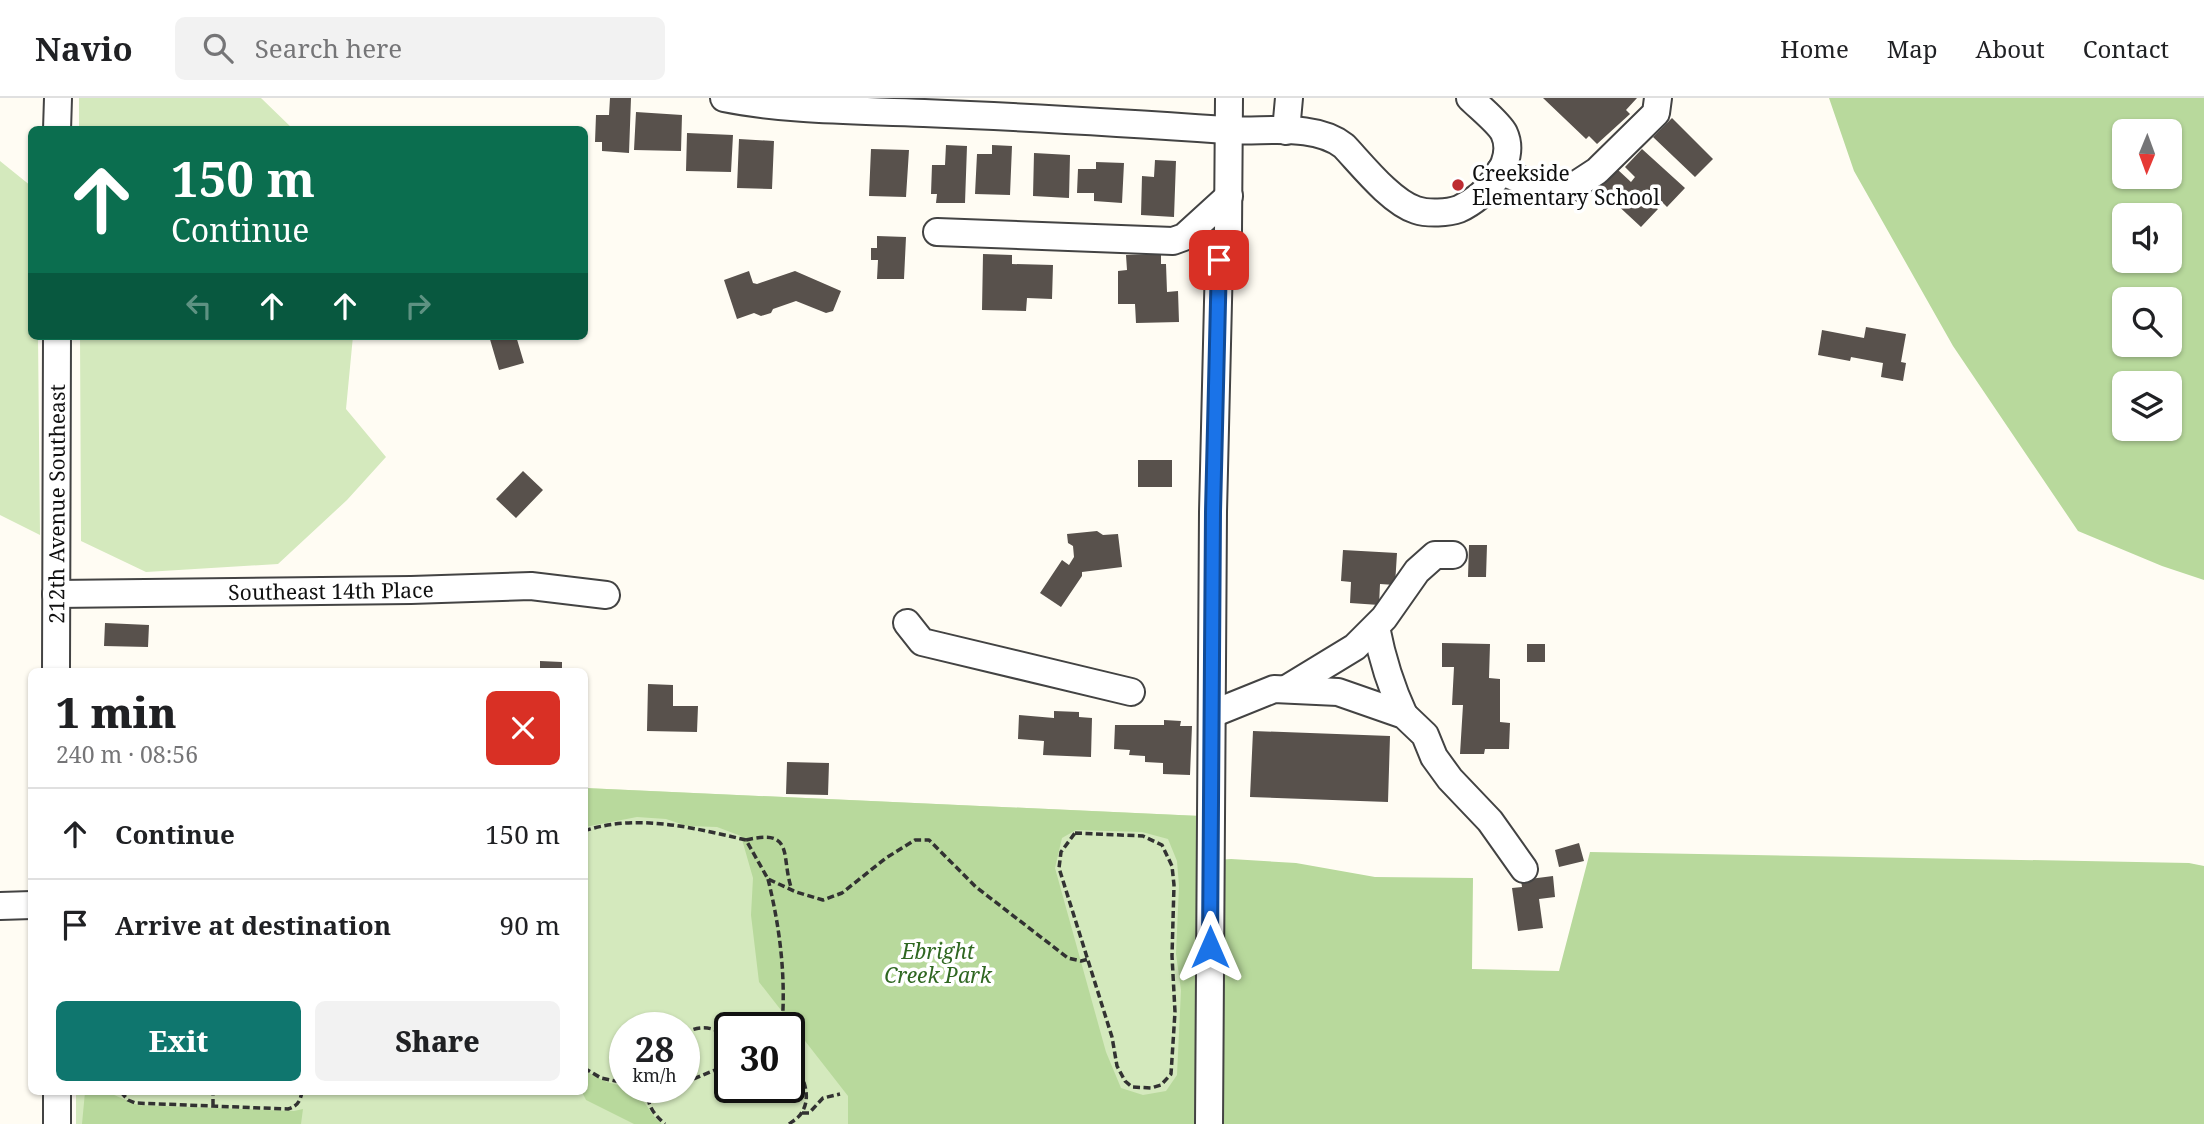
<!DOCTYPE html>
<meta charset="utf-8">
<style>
body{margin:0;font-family:"Noto Serif",serif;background:#f2f2f2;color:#202124;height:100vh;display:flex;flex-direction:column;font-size:26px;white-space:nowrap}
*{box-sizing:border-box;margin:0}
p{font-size:23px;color:#757577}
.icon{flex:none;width:38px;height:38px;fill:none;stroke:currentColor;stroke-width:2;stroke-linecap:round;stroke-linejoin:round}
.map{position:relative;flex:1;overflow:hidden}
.side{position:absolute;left:28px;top:570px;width:560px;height:427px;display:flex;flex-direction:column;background:#fff;border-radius:10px;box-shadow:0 2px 5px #0004}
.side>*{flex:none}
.guide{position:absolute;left:28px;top:28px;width:560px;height:214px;border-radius:10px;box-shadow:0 2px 5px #0004;background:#0b6e4f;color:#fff;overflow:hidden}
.needle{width:46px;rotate:181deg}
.buttons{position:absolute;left:2112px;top:21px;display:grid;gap:14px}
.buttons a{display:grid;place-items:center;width:70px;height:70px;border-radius:10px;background:#fff;box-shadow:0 2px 5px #0004;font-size:35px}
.speed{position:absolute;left:609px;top:914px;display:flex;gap:14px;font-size:35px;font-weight:700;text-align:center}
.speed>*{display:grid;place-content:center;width:91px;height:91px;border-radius:50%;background:#fff;box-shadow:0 2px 5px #0004;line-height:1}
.speed small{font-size:18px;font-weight:400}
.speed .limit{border:4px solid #111;border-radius:10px;background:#fff;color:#111}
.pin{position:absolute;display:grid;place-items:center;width:60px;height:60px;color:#fff;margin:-30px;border-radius:14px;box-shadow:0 4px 10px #0006}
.me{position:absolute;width:77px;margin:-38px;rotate:0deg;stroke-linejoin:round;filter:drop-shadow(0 0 5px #0008)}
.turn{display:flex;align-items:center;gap:24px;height:147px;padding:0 28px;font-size:32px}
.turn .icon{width:91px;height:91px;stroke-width:2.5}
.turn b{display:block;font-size:49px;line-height:60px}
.lanes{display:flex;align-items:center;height:66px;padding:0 28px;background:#0003;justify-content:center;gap:35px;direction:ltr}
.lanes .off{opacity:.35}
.round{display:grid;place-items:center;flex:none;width:74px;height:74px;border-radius:10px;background:#f2f2f2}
.headline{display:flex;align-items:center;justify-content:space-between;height:119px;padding:0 28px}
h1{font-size:42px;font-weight:800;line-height:52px}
.primary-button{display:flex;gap:14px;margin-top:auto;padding:14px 28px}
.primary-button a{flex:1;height:80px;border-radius:10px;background:#0f766e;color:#fff;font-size:28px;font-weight:800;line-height:80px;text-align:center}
.primary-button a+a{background:#f2f2f2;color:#202124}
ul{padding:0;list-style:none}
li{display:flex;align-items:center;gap:21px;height:91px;padding:0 28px;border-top:2px solid #e0e0e0}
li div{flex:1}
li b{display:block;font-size:26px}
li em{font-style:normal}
header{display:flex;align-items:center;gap:42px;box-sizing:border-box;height:98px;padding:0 35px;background:#fff;border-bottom:2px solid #e0e0e0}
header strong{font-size:33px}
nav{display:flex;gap:38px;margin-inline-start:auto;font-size:24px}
.search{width:490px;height:63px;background:#f2f2f2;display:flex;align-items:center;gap:18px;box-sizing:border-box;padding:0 24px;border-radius:10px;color:#757577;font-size:26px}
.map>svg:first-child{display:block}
.green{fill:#d4e9bd;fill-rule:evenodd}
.forest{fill:#b8d99c;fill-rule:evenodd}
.building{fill:#58514c}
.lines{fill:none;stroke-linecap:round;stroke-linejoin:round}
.minor-casing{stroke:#434343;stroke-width:30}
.path{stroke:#323232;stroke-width:3.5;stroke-dasharray:7 3.5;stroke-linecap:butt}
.minor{stroke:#fff;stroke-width:26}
.route-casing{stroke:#114b97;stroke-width:18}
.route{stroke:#1a73e8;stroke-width:12}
.poi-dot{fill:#bd2b31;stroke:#fff;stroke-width:2.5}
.labels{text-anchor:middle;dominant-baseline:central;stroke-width:7;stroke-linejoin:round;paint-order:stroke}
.poi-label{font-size:21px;fill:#101010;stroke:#fff;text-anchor:start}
.street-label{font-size:21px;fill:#101010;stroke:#fff}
.park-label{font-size:21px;font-style:italic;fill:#2f6721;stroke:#fff}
</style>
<header>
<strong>Navio</strong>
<div class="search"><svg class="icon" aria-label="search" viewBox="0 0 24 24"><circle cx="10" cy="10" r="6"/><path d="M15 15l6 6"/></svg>Search here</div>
<nav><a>Home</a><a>Map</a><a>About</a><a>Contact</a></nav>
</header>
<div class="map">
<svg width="2204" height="1026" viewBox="0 0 2204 1026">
<rect width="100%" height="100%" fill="#fffcf3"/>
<path class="green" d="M79 0H261L293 31H79Z
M0 63 31 88 32 238H38L40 437 0 417Z
M80 238H353L346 311 386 359 347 402 278 466 146 474 81 443Z
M585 690 1200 718 1198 1026H76V994H584ZM625 929H684V989H625ZM730 929H789V989H730Z"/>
<path class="forest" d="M1829 0H2204V482L2162 468 2078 433 1953 248 1854 73ZM2124 33H2170V79H2124ZM2124 117H2170V163H2124ZM2124 201H2170V247H2124ZM2124 285H2170V331H2124Z
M585 690 1200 718 1203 763 1231 761 1296 765 1375 779 1473 780 1472 871 1559 873 1590 754 2189 765 2204 768V1026H848V998L759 884 751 817 753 780 741 738 717 729 687 728 666 721 637 719 585 729ZM1076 732 1142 734 1168 741 1177 763 1179 788 1176 856 1181 892 1177 977 1166 993 1143 997 1121 990 1106 954 1055 770 1062 740Z
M585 972C601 983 618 989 636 989L638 998C648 1006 651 1018 662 1026H634L586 1002 582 994H584Z
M85 994H107L138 1007 294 1013 303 1011 301 1026H82Z"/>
<path class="building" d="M610 0H631L629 55 602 53V44H595L596 17H609Z
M1543 0H1637L1626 12 1630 16 1597 46 1589 38 1586 41Z
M636 14 682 17 681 53 634 52Z
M1672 20 1713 61 1695 79 1653 39Z
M687 35 733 37 731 74 686 73Z
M739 41 774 43 772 91 737 90Z
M946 47 967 48 965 105H936L937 96H931L932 67H945Z
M992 47 1012 48 1010 97 975 96 977 56H992Z
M871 51 909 52 906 99 869 98Z
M1642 51 1685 90 1667 109 1651 93 1645 99 1658 111 1641 129 1599 90 1617 71 1631 84 1635 79 1625 69Z
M1034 55 1070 57 1069 100 1033 98Z
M1155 62 1176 63 1174 119 1141 117 1142 78 1154 79Z
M1096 64 1124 65 1122 105 1094 103V95H1077L1078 71H1096Z
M877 138 906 139 904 181H877L878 162H871V150H877Z
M983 156 1012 157V166L1053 167 1052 201 1027 200 1026 213 982 212Z
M1161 156V166H1166L1167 194 1178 193 1179 224 1136 225 1135 206H1118V173L1127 172 1126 157Z
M749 173 753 185 757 186 795 173 841 193 833 213 826 215 796 203 773 211 771 215 761 218 754 215 737 221 724 182Z
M1866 229 1906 236 1901 264 1906 265 1903 283 1881 279 1883 265 1851 259 1850 263 1818 257 1822 232 1864 240Z
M489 238H516L524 265 499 272Z
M1138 362H1172V389H1138Z
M523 373 543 392 516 420 496 401Z
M1097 433 1103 437 1118 436 1122 469 1082 474V478L1061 509 1040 495 1062 462 1069 467 1074 459 1073 448 1068 445 1067 436Z
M1469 447H1487L1486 479H1468Z
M1343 452 1397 455 1395 487 1380 486 1379 507 1350 505 1351 484 1341 483Z
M105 525 149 527 148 549 104 548Z
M1442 545 1490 546 1489 580 1500 581V624L1510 625 1509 651H1485L1484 656H1460L1463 607H1452L1454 569H1442Z
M1527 546H1545V564H1527Z
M540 563 562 564V574H540Z
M648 586 673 587V608H698L697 634 647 633Z
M1054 613 1079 614V619L1092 620 1091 659 1043 657 1044 643 1018 641 1019 617 1054 620Z
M1164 622 1181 623 1180 628H1192L1190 677 1163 676V665L1145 664V658L1129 657 1130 652 1114 651 1115 627H1164Z
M1253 633 1390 638 1388 704 1250 699Z
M787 664 829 665 828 697 786 696Z
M1579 745 1584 763 1559 769 1555 752Z
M1553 778 1555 799 1539 801 1543 830 1518 833 1512 790 1522 789 1521 782Z"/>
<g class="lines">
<g class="minor-casing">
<g id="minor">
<path d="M724 0C789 13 857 12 924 15 1025 19 1125 25 1226 32 1263 35 1313 24 1344 48 1362 67 1391 104 1416 112 1428 116 1448 115 1459 111 1485 99 1518 65 1504 35 1499 25 1479 9 1470 0"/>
<path d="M57 32 58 0"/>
<path d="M1286 33 1289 0"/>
<path d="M1500 73 1543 91 1571 90 1597 73 1656 15 1658 0"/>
<path d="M1228 133 1229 0"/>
<path d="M937 134 1173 143 1184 139 1229 98"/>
<path id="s1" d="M56 496 411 492 531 488 606 497"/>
<path d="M907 525 922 544 1131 594"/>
<path d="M1376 529C1382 560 1391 589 1404 617"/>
<path id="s2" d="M56 574 57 238"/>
<path d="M1286 591 1355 549 1384 520 1417 473 1435 457H1453"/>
<path d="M1212 616 1274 591 1338 594 1404 617 1425 637 1434 659 1450 681 1490 723 1524 771"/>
<path d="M0 808 32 807"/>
<path d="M57 994V1026"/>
<path d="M1209 1026 1213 414 1219 162"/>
</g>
</g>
<path class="path" d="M584 733C638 715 694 730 746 742L768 781 796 794 823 802 842 795 886 760 915 742H929L976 789 1068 860 1081 863 1089 861
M1075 735 1143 738 1162 747 1172 768 1174 787 1172 858 1175 914 1171 976 1161 987 1151 990 1132 989 1125 983 1117 968 1112 939 1059 770 1061 754Z
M746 742C796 730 780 759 792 792
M768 781C780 830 786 878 782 929
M684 936C699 926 718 928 730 943
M584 970 601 980 625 985
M684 985 715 972 730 970
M648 989C646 1005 652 1015 665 1026
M121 994 128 1002 135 1005 288 1011C298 1008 300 1003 302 994
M213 1008V994
M802 1015H809L823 1000 840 996
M789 1026C793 1023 800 1019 802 1014 813 997 801 972 789 959"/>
<use href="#minor" class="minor"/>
</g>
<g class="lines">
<g class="route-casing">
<path id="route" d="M1210 849 1213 414 1219 162"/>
</g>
<use href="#route" class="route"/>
</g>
<circle class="poi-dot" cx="1458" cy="87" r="7"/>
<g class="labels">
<g class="poi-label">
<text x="1472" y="75">Creekside<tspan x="1472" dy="24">Elementary School</tspan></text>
</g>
<g class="street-label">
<text stroke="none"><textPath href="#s2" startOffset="168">212th Avenue Southeast</textPath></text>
<text stroke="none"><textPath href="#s1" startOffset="275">Southeast 14th Place</textPath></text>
</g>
<g class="park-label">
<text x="938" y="853">Ebright<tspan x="938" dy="24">Creek Park</tspan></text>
</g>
</g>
</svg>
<div class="buttons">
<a><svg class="needle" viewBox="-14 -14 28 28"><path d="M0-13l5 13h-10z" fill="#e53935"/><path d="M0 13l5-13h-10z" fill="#757577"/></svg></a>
<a><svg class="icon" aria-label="sound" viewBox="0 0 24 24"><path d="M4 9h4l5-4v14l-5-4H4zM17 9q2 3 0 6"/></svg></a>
<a><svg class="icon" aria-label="search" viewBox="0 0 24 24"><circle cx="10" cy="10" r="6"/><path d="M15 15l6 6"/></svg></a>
<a><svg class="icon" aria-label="layers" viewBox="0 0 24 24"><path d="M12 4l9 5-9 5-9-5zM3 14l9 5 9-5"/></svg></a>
</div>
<div class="speed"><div>28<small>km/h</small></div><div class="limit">30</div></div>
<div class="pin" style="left:1219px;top:162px;background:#d93025"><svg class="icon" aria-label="arrive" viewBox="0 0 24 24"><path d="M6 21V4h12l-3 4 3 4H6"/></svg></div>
<svg class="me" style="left:1210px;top:849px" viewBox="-20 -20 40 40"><path d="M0-17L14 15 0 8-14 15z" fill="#1a73e8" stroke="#fff" stroke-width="4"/></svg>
<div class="guide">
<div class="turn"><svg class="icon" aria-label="ahead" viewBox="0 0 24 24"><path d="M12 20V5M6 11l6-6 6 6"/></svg><div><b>150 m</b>Continue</div></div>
<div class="lanes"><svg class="icon off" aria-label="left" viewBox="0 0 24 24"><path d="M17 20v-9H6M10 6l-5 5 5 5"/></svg><svg class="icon" aria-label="ahead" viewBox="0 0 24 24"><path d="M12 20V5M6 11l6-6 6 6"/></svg><svg class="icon" aria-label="ahead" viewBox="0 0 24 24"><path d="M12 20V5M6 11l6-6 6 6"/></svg><svg class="icon off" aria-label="right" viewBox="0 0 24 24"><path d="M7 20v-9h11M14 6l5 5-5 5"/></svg></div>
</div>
<section class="side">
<div class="headline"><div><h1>1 min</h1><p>240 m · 08:56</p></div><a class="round" style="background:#d93025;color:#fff"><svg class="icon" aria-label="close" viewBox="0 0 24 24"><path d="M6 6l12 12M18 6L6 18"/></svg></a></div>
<ul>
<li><svg class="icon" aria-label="ahead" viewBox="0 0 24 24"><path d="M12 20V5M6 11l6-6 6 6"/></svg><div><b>Continue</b></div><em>150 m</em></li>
<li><svg class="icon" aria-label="arrive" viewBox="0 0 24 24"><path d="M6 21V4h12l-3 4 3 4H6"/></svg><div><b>Arrive at destination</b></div><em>90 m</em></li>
</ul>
<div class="primary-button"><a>Exit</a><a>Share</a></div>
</section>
</div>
